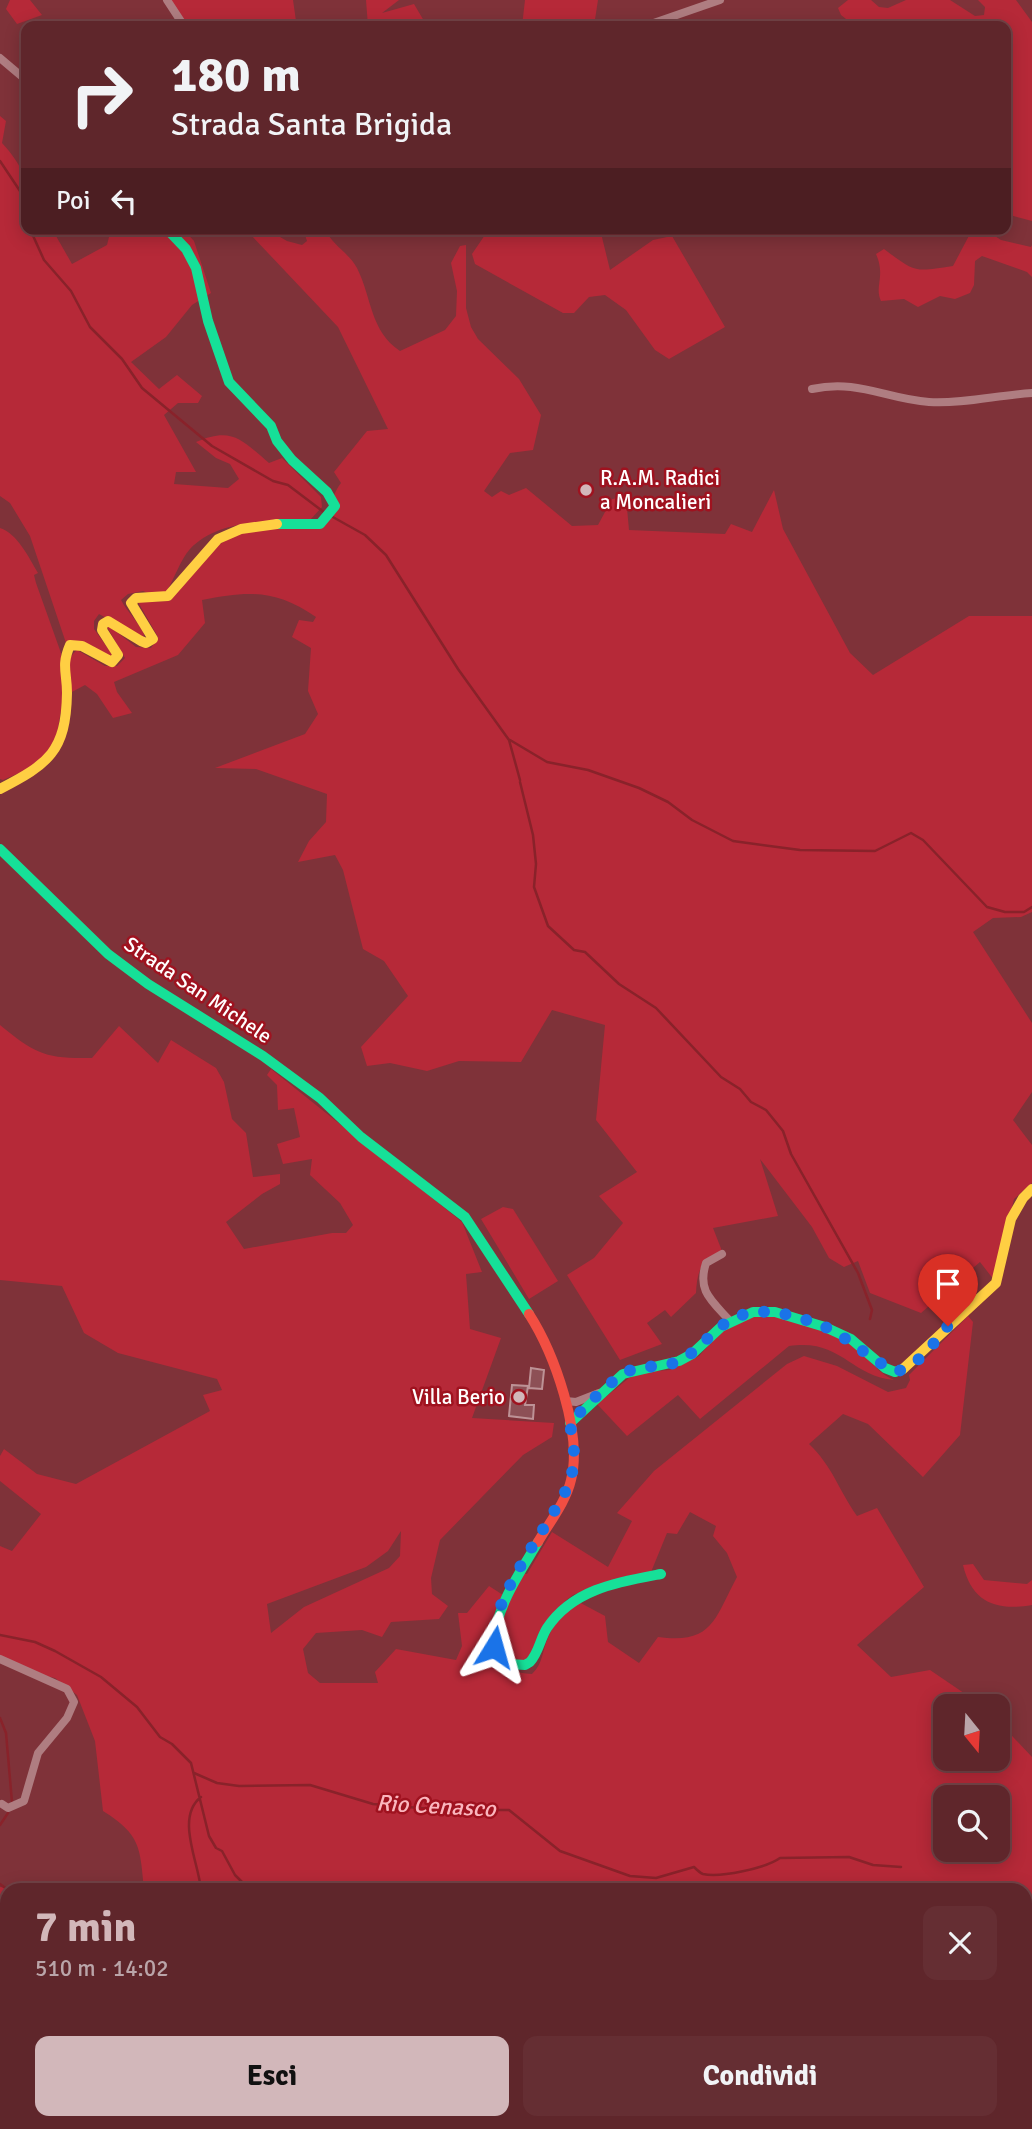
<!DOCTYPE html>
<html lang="it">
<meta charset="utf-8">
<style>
body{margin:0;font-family:Signika,sans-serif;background:#652e33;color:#f1f3f6;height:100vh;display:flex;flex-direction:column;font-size:26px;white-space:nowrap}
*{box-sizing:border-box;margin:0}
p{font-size:23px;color:#baa5a9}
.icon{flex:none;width:38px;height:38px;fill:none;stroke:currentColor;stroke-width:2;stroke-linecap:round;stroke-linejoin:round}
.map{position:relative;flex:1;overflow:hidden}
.side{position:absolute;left:0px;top:1883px;width:1032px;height:247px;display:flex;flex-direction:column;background:#5f262b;border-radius:21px 21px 0 0;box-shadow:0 4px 18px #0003,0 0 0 2px #734347}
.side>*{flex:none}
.hud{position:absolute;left:21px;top:21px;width:990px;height:214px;border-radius:14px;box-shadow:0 4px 18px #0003,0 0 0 2px #734347;background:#5f262b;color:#f1f3f6;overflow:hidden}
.needle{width:46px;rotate:162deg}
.buttons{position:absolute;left:933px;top:1694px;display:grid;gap:14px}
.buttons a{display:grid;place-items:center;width:77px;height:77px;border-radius:14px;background:#5f262b;box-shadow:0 4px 18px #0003,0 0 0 2px #734347;font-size:35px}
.pin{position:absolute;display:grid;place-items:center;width:60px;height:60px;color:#fff;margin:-72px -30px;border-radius:50% 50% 50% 0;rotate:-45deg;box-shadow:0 0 7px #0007}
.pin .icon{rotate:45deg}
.me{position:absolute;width:77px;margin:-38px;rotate:8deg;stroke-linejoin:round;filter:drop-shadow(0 0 5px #0008)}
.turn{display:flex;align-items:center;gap:24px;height:147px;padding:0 35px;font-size:32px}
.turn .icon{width:91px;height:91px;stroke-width:2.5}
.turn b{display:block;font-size:49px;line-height:60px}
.then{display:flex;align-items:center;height:66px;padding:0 35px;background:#0003;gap:14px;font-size:26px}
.round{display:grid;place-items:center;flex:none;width:74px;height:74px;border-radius:14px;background:#652e33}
.overview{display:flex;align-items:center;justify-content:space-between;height:119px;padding:0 35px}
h1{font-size:42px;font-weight:800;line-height:52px;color:#d2b7ba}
.action{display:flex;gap:14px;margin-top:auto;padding:14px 35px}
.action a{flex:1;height:80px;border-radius:14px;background:#d2b7ba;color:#111;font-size:28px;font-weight:800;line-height:80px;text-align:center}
.action a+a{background:#652e33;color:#f1f3f6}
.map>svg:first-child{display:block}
.green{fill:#b62938;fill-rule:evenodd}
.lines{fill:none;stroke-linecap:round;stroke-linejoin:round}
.stream{stroke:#89222a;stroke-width:2.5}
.building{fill:#8d5056;stroke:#bd9296;stroke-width:2}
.street{stroke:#af7d81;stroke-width:8}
.fast{stroke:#16e098;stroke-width:10}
.slow{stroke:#ffcf43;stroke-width:10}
.jam{stroke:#f24e42;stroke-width:10}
.route{stroke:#1a73e8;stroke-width:12;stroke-dasharray:0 21.6}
.poi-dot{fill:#d2b7ba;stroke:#9f121f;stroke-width:2.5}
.labels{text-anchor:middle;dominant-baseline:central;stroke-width:5;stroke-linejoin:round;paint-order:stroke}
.poi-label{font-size:21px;fill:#fff;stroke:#9f121f;text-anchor:start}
.street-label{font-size:21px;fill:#fff;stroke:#9f121f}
.water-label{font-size:23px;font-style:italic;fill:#fbb6be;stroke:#9f121f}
</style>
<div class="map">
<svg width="1032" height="2129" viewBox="0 0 1032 2129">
<rect width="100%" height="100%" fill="#7f3239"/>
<path class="green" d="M10 0H30L42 15 17 24 6 9Z
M169 0H293L296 21 291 26H187Z
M366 0H399L382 13 414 4 427 26H368Z
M525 0H598L594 26H522Z
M848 0H871L879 7 888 8 906 0H950L975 16 984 15 985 7 978 0H1016L1032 22V221L1006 214V26H855L841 15 838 8Z
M0 116 6 121 2 143C32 176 26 187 26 229H52L72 264 107 245 111 229H183L194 241 211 293 192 305 166 337 131 362 159 389 177 375 202 396 198 403H178L164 415 196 472H176L174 484 228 488 239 479 230 464 216 458 196 442C232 426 242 440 269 463L282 458 321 497 322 507 310 520C272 522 219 518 190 549 180 560 174 580 166 592L153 595 143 591 128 594 121 600C128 613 138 621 144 634L143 638 99 614 94 621V629L112 654 110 658 66 643 30 536 10 503 0 496Z
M303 229H325C332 245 349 253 357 268 372 298 370 331 400 351L445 330 456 316 457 291 451 263 460 246 466 245V308L471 327 478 339 519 379 541 415 533 450 510 453 484 491 492 497 501 491 509 495 526 488 572 526 598 525 612 499 626 497 629 530 725 534 731 524 752 532 774 490 783 529 850 653 873 675 969 616H1032V912L1021 917 993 918 973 932 1032 1023V1092L1013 1120 1032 1145V1183L1014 1199 994 1280 980 1262 921 1313 870 1293 858 1261 844 1267 829 1258 812 1227 760 1159 778 1216 713 1228 722 1251C701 1258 697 1272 696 1293L671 1317 665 1310 647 1323 662 1344 620 1360 567 1275 594 1258 623 1223 599 1196 637 1172 596 1120 605 1025 552 1010 521 1062 459 1061 427 1071 390 1063 367 1066 361 1047 408 996 384 961 363 949 343 870 335 855 298 862 309 841 326 822 327 794 256 769 215 768 305 734 318 714 308 691 311 648 292 637 299 620 313 622 316 617C275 589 248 591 202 600L205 623 178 655 114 682 117 692 132 713 113 718 97 694 85 685 70 693C69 677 63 661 77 650L105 666H117L125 658 107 627 109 626 136 647 151 648 158 637 138 602 170 601C200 560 215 533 269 529 281 528 302 531 312 526 330 518 330 497 341 483L334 472 367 431 388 429 338 327 251 235 268 230 287 241 302 245 307 241Z
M489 229H600L610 270 653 240 672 236 725 327 669 359 655 350 626 310 605 295 589 297 574 313H563L475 264 472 254Z
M984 229 1001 240 1031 247 1032 245V277L1027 272 982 256 975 261 974 285 970 293 955 299 940 296 918 307 904 299 881 301C874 286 886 277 876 254L884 249C916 273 914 272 953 266L972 230Z
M0 528C18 534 29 558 38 573L34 575 36 583 61 653 64 693 56 740 38 765 3 780 0 779Z
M0 1025C35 1054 46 1059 92 1058L119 1026 158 1063 171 1040 216 1068 224 1082 232 1119 246 1133 253 1177 280 1174V1184L262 1194 226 1222 244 1249 332 1233H346L353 1225 340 1203 310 1175 312 1159 283 1164 277 1144 300 1137 294 1108 278 1110 277 1085 267 1075 271 1069 462 1222 482 1272 466 1274 470 1329 501 1338 472 1418 554 1423 552 1437 523 1455 440 1540 431 1578 432 1594 448 1606 439 1619 391 1622 382 1637 362 1630 316 1633 303 1649 308 1673 320 1683H378L375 1672 396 1649 456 1660 462 1646 458 1613H467L489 1586 503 1595C499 1606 490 1619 488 1631 483 1660 508 1673 532 1674 543 1664 542 1651 548 1638 554 1623 564 1611 575 1600L605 1616 608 1642 639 1663 658 1637C713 1644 714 1620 737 1577L727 1553 713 1536 716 1526 690 1512 677 1534 667 1533 651 1572 623 1577 573 1595 565 1601 533 1656 525 1662H513L497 1647 496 1631 521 1573 527 1574 552 1532 608 1567 632 1521 617 1513 654 1471 787 1364 804 1356 837 1366 888 1392 906 1388 910 1380 909 1375 968 1316 973 1322 960 1435 923 1477 868 1424 843 1414 809 1444C833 1467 838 1489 857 1516L877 1508 924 1587 857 1645 891 1677 930 1670 983 1706H945V1759H998V1721L1032 1757V1939L1026 1942V1890H144C140 1847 141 1835 103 1811L95 1741 77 1695 55 1678 36 1674 0 1656V1546L12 1551 41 1514 0 1481V1456L4 1449 37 1474 76 1484 210 1411 203 1395 222 1390 217 1379 118 1353 84 1333 62 1286 0 1280ZM401 1531 400 1556 389 1568 304 1607 271 1633 267 1604 366 1567 388 1551ZM945 1797H998V1850H945Z
M503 1207 513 1209 558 1281 529 1299 481 1219Z
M754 1315C783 1314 823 1327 848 1342 865 1352 875 1372 894 1380 850 1376 841 1338 789 1346L700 1419 678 1395 627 1436 597 1404 629 1378 644 1372 669 1370 699 1356 720 1333Z
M973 1564 984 1580 1027 1584 1032 1580V1605C997 1611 972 1603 963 1565Z
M0 1887 19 1890H7V2070L0 2065Z
M1026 2109 1032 2116V2129H131L135 2123H1026Z"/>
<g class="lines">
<path class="stream" d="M0 161 20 191 26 215
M30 229 44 260 71 291 90 327 122 359 142 388 212 446 273 481 288 485 325 513
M331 516 365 535 386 555 458 669 509 740 520 780
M510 740 547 762 588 770 639 788 668 802 692 820 733 841 800 850 875 851 911 833 923 840 987 907 1005 912H1024L1032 907
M520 782 533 835 536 864 534 887 548 926 574 950 585 952 619 984 656 1008 721 1077 740 1089 751 1102 766 1110 783 1131 791 1154 858 1273 872 1310 870 1319
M0 1635 35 1642 55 1651 101 1677 137 1707 160 1737 172 1744 191 1763 209 1836 216 1848 222 1851 235 1875 248 1888 256 1890
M0 1718 6 1733 12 1802
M194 1773 217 1783 239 1786 310 1785 373 1804 443 1810H509L560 1851 630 1876 656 1878 694 1867C697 1870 700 1873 703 1874 720 1878 766 1868 780 1858L849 1857 873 1865 901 1867
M201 1797C175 1817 199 1863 201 1890
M0 1825 8 1813
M0 1884 8 1890
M43 2123 45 2129
M229 2123 232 2129
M495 2123 496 2129"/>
</g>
<path class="building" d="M531 1368 544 1370 542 1389 529 1388Z
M512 1385 528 1386 525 1405H534L533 1419 509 1416Z"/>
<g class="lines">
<path class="street" d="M167 0 184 26
M645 26 720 0
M0 58 26 80
M812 389C858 379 886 399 929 402 964 404 997 395 1032 393
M722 1254 706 1263C697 1291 711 1300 730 1321
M566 1401 576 1402 599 1393
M0 1659 67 1689 74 1702 67 1718 38 1753 24 1801 8 1808 2 1804
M1026 1991 1032 1987
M1026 2049 1032 2045
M0 2117 7 2122"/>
<path class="fast" d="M167 229 186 249 196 268 208 321 229 382 271 426 277 441 292 460 327 492 335 506 320 524H277
M0 849 108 954 148 984 263 1056 320 1098 361 1137 465 1217 529 1314
M570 1423 623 1374 679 1361 692 1354 721 1327 753 1312H775L825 1327 851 1339 885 1368 895 1372 903 1369
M538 1542C519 1574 494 1609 494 1647L511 1664 525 1665 530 1662C539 1652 540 1639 547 1628 573 1589 618 1582 661 1574"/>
<path class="slow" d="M0 789C48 764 66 752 67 693 67 672 61 666 70 645L82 646 112 662 118 655 102 630 103 624 108 621 141 641 146 643 153 639 131 603 136 598 168 596 218 539 241 529 277 524
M903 1369 996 1283 1011 1219 1023 1198 1032 1189"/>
<path class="jam" d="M529 1314C554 1353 583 1433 571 1480 566 1502 549 1523 538 1542"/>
</g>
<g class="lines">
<path class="route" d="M494 1647C488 1598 550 1527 570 1482L575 1459 570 1423C584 1408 613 1377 631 1370 646 1365 662 1368 677 1362 694 1354 705 1340 719 1328 750 1301 790 1313 825 1327 841 1333 889 1372 896 1371 916 1370 936 1339 948 1326"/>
</g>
<g class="poi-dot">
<circle cx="586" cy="490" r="7"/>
<circle cx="519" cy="1397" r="7"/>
</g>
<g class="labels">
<g class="poi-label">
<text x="600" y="478">R.A.M. Radici<tspan x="600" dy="24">a Moncalieri</tspan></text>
<text x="505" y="1397" text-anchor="end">Villa Berio</text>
</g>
<g class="street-label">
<text transform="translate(198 990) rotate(34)">Strada San Michele</text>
</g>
<g class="water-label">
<text transform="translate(436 1806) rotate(3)">Rio Cenasco</text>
</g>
</g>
</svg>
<div class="buttons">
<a><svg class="needle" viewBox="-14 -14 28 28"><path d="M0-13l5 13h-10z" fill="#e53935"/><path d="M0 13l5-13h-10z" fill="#baa5a9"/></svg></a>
<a><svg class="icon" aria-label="search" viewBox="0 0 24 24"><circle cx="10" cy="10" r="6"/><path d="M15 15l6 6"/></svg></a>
</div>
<div class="pin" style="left:948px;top:1326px;background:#d93025"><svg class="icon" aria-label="arrive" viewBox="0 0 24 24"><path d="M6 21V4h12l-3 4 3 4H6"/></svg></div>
<svg class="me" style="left:494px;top:1647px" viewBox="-20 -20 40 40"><path d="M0-17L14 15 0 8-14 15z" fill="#1a73e8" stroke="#fff" stroke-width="4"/></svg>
<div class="hud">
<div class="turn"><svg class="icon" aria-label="right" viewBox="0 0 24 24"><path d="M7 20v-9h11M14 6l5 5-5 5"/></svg><div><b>180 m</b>Strada Santa Brigida</div></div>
<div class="then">Poi<svg class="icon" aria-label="left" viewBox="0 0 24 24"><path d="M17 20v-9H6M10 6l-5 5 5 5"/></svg></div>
</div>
<section class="side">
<div class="overview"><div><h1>7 min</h1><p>510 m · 14:02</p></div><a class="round"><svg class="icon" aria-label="close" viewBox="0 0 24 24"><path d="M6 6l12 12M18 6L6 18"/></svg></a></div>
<div class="action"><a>Esci</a><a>Condividi</a></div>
</section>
</div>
